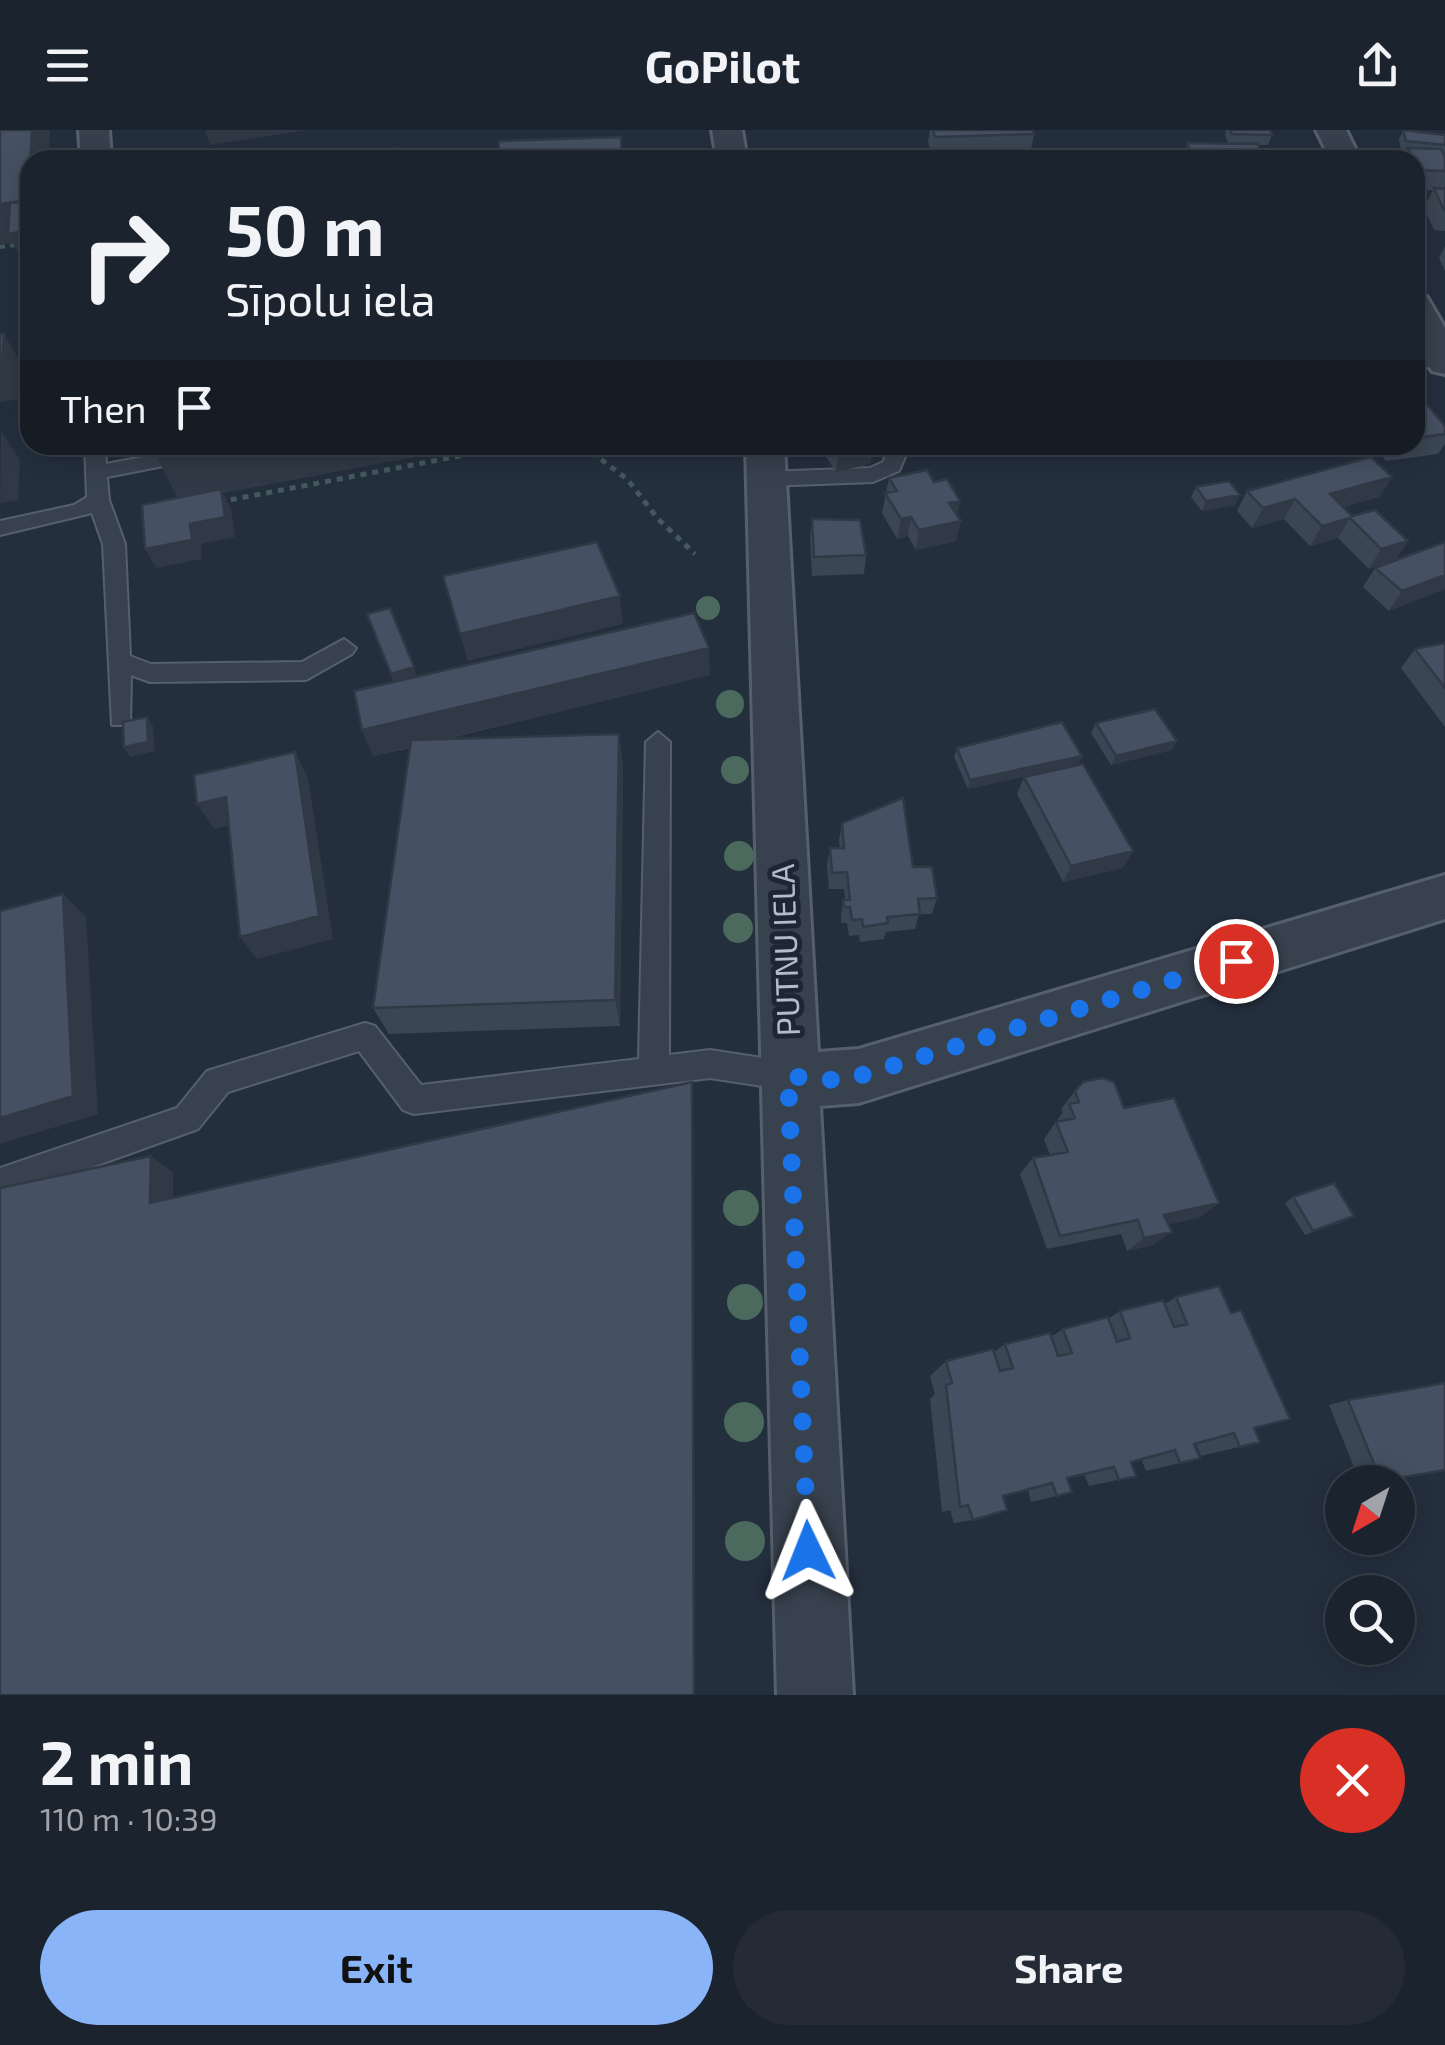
<!DOCTYPE html>
<meta charset="utf-8">
<style>
body{margin:0;font-family:"Exo 2",sans-serif;background:#242b36;color:#f1f3f6;height:100vh;display:flex;flex-direction:column;font-size:38px;white-space:nowrap}
*{box-sizing:border-box;margin:0}
p{font-size:32px;color:#a0a4aa}
.icon{flex:none;width:55px;height:55px;fill:none;stroke:currentColor;stroke-width:2;stroke-linecap:round;stroke-linejoin:round}
.map{position:relative;height:1565px;overflow:hidden}
.drawer{display:flex;flex-direction:column;background:#1b232e;flex:1}
.drawer>*{flex:none}
.hud{position:absolute;left:20px;top:20px;width:1405px;height:305px;border-radius:30px;box-shadow:0 5px 25px #0003,0 0 0 2px #39404a;background:#1b232e;color:#f1f3f6;overflow:hidden}
.needle{width:65px;rotate:219deg}
.controls{position:absolute;left:1325px;top:1335px;display:grid;gap:20px}
.controls a{display:grid;place-items:center;width:90px;height:90px;border-radius:50%;background:#1b232e;box-shadow:0 5px 25px #0003,0 0 0 2px #39404a;font-size:50px}
.pin{position:absolute;display:grid;place-items:center;width:85px;height:85px;color:#fff;margin:-42px;border:5px solid #fff;border-radius:50%;box-shadow:0 2px 10px #0007}
.me{position:absolute;width:110px;margin:-55px;rotate:358deg;stroke-linejoin:round;filter:drop-shadow(0 0 8px #0008)}
.turn{display:flex;align-items:center;gap:35px;height:210px;padding:0 40px;font-size:45px}
.turn .icon{width:130px;height:130px;stroke-width:2.5}
.turn b{display:block;font-size:70px;line-height:85px}
.then{display:flex;align-items:center;height:95px;padding:0 40px;background:#0003;gap:20px;font-size:38px}
.round{display:grid;place-items:center;flex:none;width:105px;height:105px;border-radius:52px;background:#242b36}
.headline{display:flex;align-items:center;justify-content:space-between;height:170px;padding:0 40px}
h1{font-size:60px;font-weight:700;line-height:75px}
.button{display:flex;gap:20px;margin-top:auto;padding:20px 40px}
.button a{flex:1;height:115px;border-radius:60px;background:#8ab4f8;color:#111;font-size:40px;font-weight:700;line-height:115px;text-align:center}
.button a+a{background:#242b36;color:#f1f3f6}
header{display:flex;justify-content:space-between;align-items:center;height:130px;padding:0 40px;background:#1b232e;font-size:45px;font-weight:700}
.map>svg:first-child{display:block}
.lines{fill:none;stroke-linecap:round;stroke-linejoin:round}
.lane-casing{stroke:#565f6c;stroke-width:4}
.street-casing{stroke:#565f6c;stroke-width:6}
.path-far1{stroke:#44595c;stroke-width:4;stroke-dasharray:5 5;stroke-linecap:butt}
.path{stroke:#44595c;stroke-width:5;stroke-dasharray:6 6;stroke-linecap:butt}
.lane{fill:#38414e;fill-rule:evenodd}
.street{fill:#38414e;fill-rule:evenodd}
.tree{fill:#4b6a5d}
.wall{fill:#3b4654}
.shaded-wall{fill:#303945}
.building{fill:#455162;stroke:#303945;stroke-width:2.5}
.route{stroke:#1a73e8;stroke-width:18;stroke-dasharray:0 32.4}
.labels{text-anchor:middle;dominant-baseline:central;stroke-width:10;stroke-linejoin:round;paint-order:stroke}
.street-label{font-size:32px;fill:#b4bcc9;stroke:#1d2633}
</style>
<header><svg class="icon" aria-label="menu" viewBox="0 0 24 24"><path d="M4 6h16M4 12h16M4 18h16"/></svg>GoPilot<svg class="icon" aria-label="share" viewBox="0 0 24 24"><path d="M12 15V3M7 8l5-5 5 5M5 13v7h14v-7"/></svg></header>
<div class="map">
<svg width="1445" height="1565" viewBox="0 0 1445 1565">
<rect width="100%" height="100%" fill="#242f3e"/>
<g class="lines">
<g class="lane-casing">
<path id="lane" d="M1442 223 1445 234 1415 240V228Z
M85 315H105L106 334 206 315H250L240 321 107 347 109 370 125 414 130 526 151 534 302 532 344 509 356 518 352 524 306 550 150 552 131 545 130 595H112L103 414 92 383 0 405V391L74 375 87 367Z
M890 315H910L899 341 873 352 767 356 757 349 767 342 870 338 883 332Z
M658 602 670 612 669 925 710 920 788 932 799 936 803 946 799 956 788 960 710 948 414 984 403 980 359 921 228 962 198 999 0 1070V1038L177 978 207 941 365 893 375 896 421 955 639 929 646 612Z"/>
</g>
<g class="street-casing">
<path id="street" d="M79 0H109L111 30H81Z
M712 0H742L747 30H717Z
M1316 0H1346L1361 30H1331Z
M1415 164 1427 167 1445 198V244L1432 241 1415 209Z
M746 315H784L818 922 859 919 1445 745V789L859 973 820 976 853 1565H777Z"/>
</g>
<path class="path-far1" d="M0 117 30 113"/>
<path class="path" d="M582 315 627 349 658 389 695 424
M219 372 517 315"/>
<use href="#lane" class="lane"/>
<use href="#street" class="street"/>
</g>
<g class="tree">
<circle cx="708" cy="478" r="12"/>
<circle cx="730" cy="574" r="14"/>
<circle cx="735" cy="640" r="14"/>
<circle cx="739" cy="726" r="15"/>
<circle cx="738" cy="798" r="15"/>
<circle cx="741" cy="1078" r="18"/>
<circle cx="745" cy="1172" r="18"/>
<circle cx="744" cy="1292" r="20"/>
<circle cx="745" cy="1411" r="20"/>
</g>
<path class="wall" d="M930 0H1032L1034 4 1030 24 932 27 928 12Z
M1226 0H1270L1272 5 1268 15H1259L1264 30H1186L1184 23 1187 13H1228L1225 4Z
M1403 0 1445 5V56L1443 59H1445V101L1434 100 1424 78 1433 60H1415V30H1402L1406 22 1401 21 1399 10Z
M1445 116V141L1439 128Z
M1415 260 1445 296V314L1438 324 1386 331 1374 315H1415Z
M813 315H890L889 324H872L870 334 836 342 825 325H814Z
M1392 347 1379 367 1343 377 1352 386 1408 411 1395 430 1445 412 1389 481 1363 457 1375 438 1391 432 1369 439 1338 408 1310 416 1284 389 1252 398 1237 381 1247 361Z
M889 348 934 352 960 371 957 386 956 411 916 420 908 406 897 409 882 383Z
M1196 357 1235 375 1202 381 1191 367Z
M812 389 866 425 864 444 812 446 810 409Z
M367 484 417 546 710 545 446 609 619 604 623 637 620 896 389 904 373 878 410 618 373 626 362 600 394 552Z
M1445 513V597L1401 538 1415 519Z
M1096 593 1177 611 1172 620 1111 635 1091 603Z
M957 618 1082 626 1078 635 1133 721 1123 738 1063 752 1017 664 1024 647 1053 640 968 659 954 627Z
M842 693 913 737 937 768 932 784H919L915 799 886 802 884 809 860 812 859 805 849 806 847 793H841V786L843 770H845L844 759H829L827 735 830 718H840L839 710Z
M1075 961 1124 978 1219 1073 1199 1088 1168 1094 1153 1115 1127 1121 1121 1104 1047 1119 1020 1044 1033 1028 1050 1025 1044 1009 1063 982 1061 979Z
M1293 1067 1345 1091 1305 1105 1285 1073Z
M1176 1167 1254 1298 1260 1312 1201 1326 1196 1314 1180 1333 1146 1341 1141 1329 1131 1332 1136 1346 1089 1356 1084 1344 1067 1348 1057 1366 1031 1372 1028 1359 1003 1366 973 1390 954 1393 950 1380 942 1382 930 1269 935 1264 930 1246 946 1231 994 1222 1005 1214 1051 1207 1063 1199 1108 1189 1120 1181 1165 1174Z
M1348 1270 1381 1351 1360 1352 1329 1275Z"/>
<path class="shaded-wall" d="M32 0H50L49 30H30Z
M205 0H307L210 15Z
M30 36V145L13 113 0 115V74Z
M4 204 21 233 19 269 0 272V240Z
M1 301 20 330 18 370 0 373Z
M192 315H474V316L223 363 231 379 235 407 201 414 202 429 156 438 145 419 179 371 154 322Z
M839 315H873L870 334 836 342Z
M1392 347 1379 367 1318 384 1330 364Z
M1240 365 1235 375 1202 381 1206 371Z
M1295 369 1284 389 1252 398 1263 378Z
M960 371 956 390 949 373Z
M911 387 908 406 897 409 901 389Z
M1350 388 1338 408 1310 416 1322 396Z
M961 391 956 411 916 420 919 400Z
M1408 411 1395 431 1369 439 1381 419Z
M1445 445V459L1389 481 1402 461Z
M620 466 623 494 468 531 460 504Z
M709 518 710 545 373 626 362 600Z
M414 537 417 546 394 553 391 544Z
M147 587 153 596 155 621 130 627 124 617Z
M619 604 623 637 620 896 615 870Z
M1177 611 1172 620 1111 635 1116 626Z
M295 622 308 648 333 809 257 829 240 807Z
M1082 626 1078 635 968 659 970 650Z
M226 667 243 692 214 699 197 674Z
M1133 721 1123 738 1063 752 1071 736Z
M63 764 86 787 98 984 0 1014V988Z
M692 952 693 970 695 1565H694Z
M151 1026 173 1042V1087L150 1073Z
M1219 1073 1199 1088 1147 1099 1164 1085Z
M1354 1086 1345 1091 1305 1105 1313 1101Z
M1172 1102 1153 1115 1127 1121 1144 1108Z"/>
<path class="building" d="M0 0H32L29 70 0 74Z
M933 0H1032L1034 4 935 7Z
M1230 0H1270L1272 5 1232 4Z
M1403 0 1445 5V15L1406 11Z
M621 7 622 30H498L499 11Z
M1187 13 1258 14 1264 30 1192 29Z
M397 18 400 30H315Z
M1408 18 1441 19 1445 27V41L1419 40Z
M802 27 803 30H775L774 29Z
M1434 58 1445 59V80H1444Z
M30 70V100L8 104 10 73Z
M0 204H4L2 239 0 240Z
M1415 260 1445 296V304L1415 308Z
M153 315H192L154 322Z
M1371 327 1392 347 1330 364 1352 386 1375 380 1408 411 1381 419 1350 388 1322 396 1295 369 1263 378 1247 361Z
M927 340 934 352 947 349 960 371 949 373 961 391 919 400 911 387 901 389 885 363 897 361 889 348Z
M1229 351 1240 365 1206 371 1196 357Z
M221 359 225 387 190 394 192 410 145 419 142 375Z
M812 389 860 390 866 425 814 427Z
M597 412 620 466 460 504 443 446Z
M1445 412V445L1402 461 1375 438Z
M390 478 414 537 391 544 367 484Z
M694 483 709 518 362 600 354 561Z
M1445 513V558L1415 519Z
M1155 579 1177 611 1116 626 1096 593Z
M147 587 148 612 124 617 123 592Z
M1062 592 1082 626 970 650 957 618Z
M619 604 615 870 373 878 411 610Z
M295 622 319 786 240 807 226 667 197 674 194 645Z
M1083 634 1133 721 1071 736 1024 647Z
M903 668 913 737H932L937 768 918 769 920 784 887 787 888 793 863 797 862 789 852 790 850 777H844L843 770H850L847 742 832 743 830 718H844L842 693Z
M63 764 73 966 0 988V781Z
M1102 948 1114 952 1124 978 1174 968 1219 1073 1164 1085 1172 1102 1144 1108 1138 1090 1060 1106 1033 1028 1068 1022 1056 992 1075 988 1069 974 1079 972 1075 961 1083 952Z
M692 952 694 1565H0V1058L151 1026 150 1073Z
M1334 1053 1354 1086 1313 1101 1293 1067Z
M1219 1156 1231 1183 1241 1180 1290 1289 1254 1298 1260 1312 1240 1317 1234 1303 1194 1314 1200 1328 1180 1333 1175 1320 1131 1332 1136 1346 1119 1350 1114 1337 1067 1348 1072 1362 1057 1366 1052 1353 1003 1366 1007 1380 973 1390 968 1375 960 1377 946 1255 952 1253 946 1231 993 1219 1000 1241 1013 1238 1005 1214 1050 1203 1058 1226 1072 1223 1063 1199 1108 1187 1117 1212 1130 1208 1120 1181 1163 1170 1174 1197 1187 1194 1176 1167Z
M1445 1253V1340L1381 1351 1348 1270Z"/>
<g class="lines">
<path class="route" d="M808 1421 788 946 834 950 859 946 1236 831"/>
</g>
<g class="labels">
<g class="street-label">
<text transform="translate(784 820) rotate(-92)">PUTNU IELA</text>
</g>
</g>
</svg>
<div class="controls">
<a><svg class="needle" viewBox="-14 -14 28 28"><path d="M0-13l5 13h-10z" fill="#e53935"/><path d="M0 13l5-13h-10z" fill="#a0a4aa"/></svg></a>
<a><svg class="icon" aria-label="search" viewBox="0 0 24 24"><circle cx="10" cy="10" r="6"/><path d="M15 15l6 6"/></svg></a>
</div>
<div class="pin" style="left:1236px;top:831px;background:#d93025"><svg class="icon" aria-label="arrive" viewBox="0 0 24 24"><path d="M6 21V4h12l-3 4 3 4H6"/></svg></div>
<svg class="me" style="left:808px;top:1421px" viewBox="-20 -20 40 40"><path d="M0-17L14 15 0 8-14 15z" fill="#1a73e8" stroke="#fff" stroke-width="4"/></svg>
<div class="hud">
<div class="turn"><svg class="icon" aria-label="right" viewBox="0 0 24 24"><path d="M7 20v-9h11M14 6l5 5-5 5"/></svg><div><b>50 m</b>Sīpolu iela</div></div>
<div class="then">Then<svg class="icon" aria-label="arrive" viewBox="0 0 24 24"><path d="M6 21V4h12l-3 4 3 4H6"/></svg></div>
</div>
</div>
<section class="drawer">
<div class="headline"><div><h1>2 min</h1><p>110 m · 10:39</p></div><a class="round" style="background:#d93025;color:#fff"><svg class="icon" aria-label="close" viewBox="0 0 24 24"><path d="M6 6l12 12M18 6L6 18"/></svg></a></div>
<div class="button"><a>Exit</a><a>Share</a></div>
</section>
